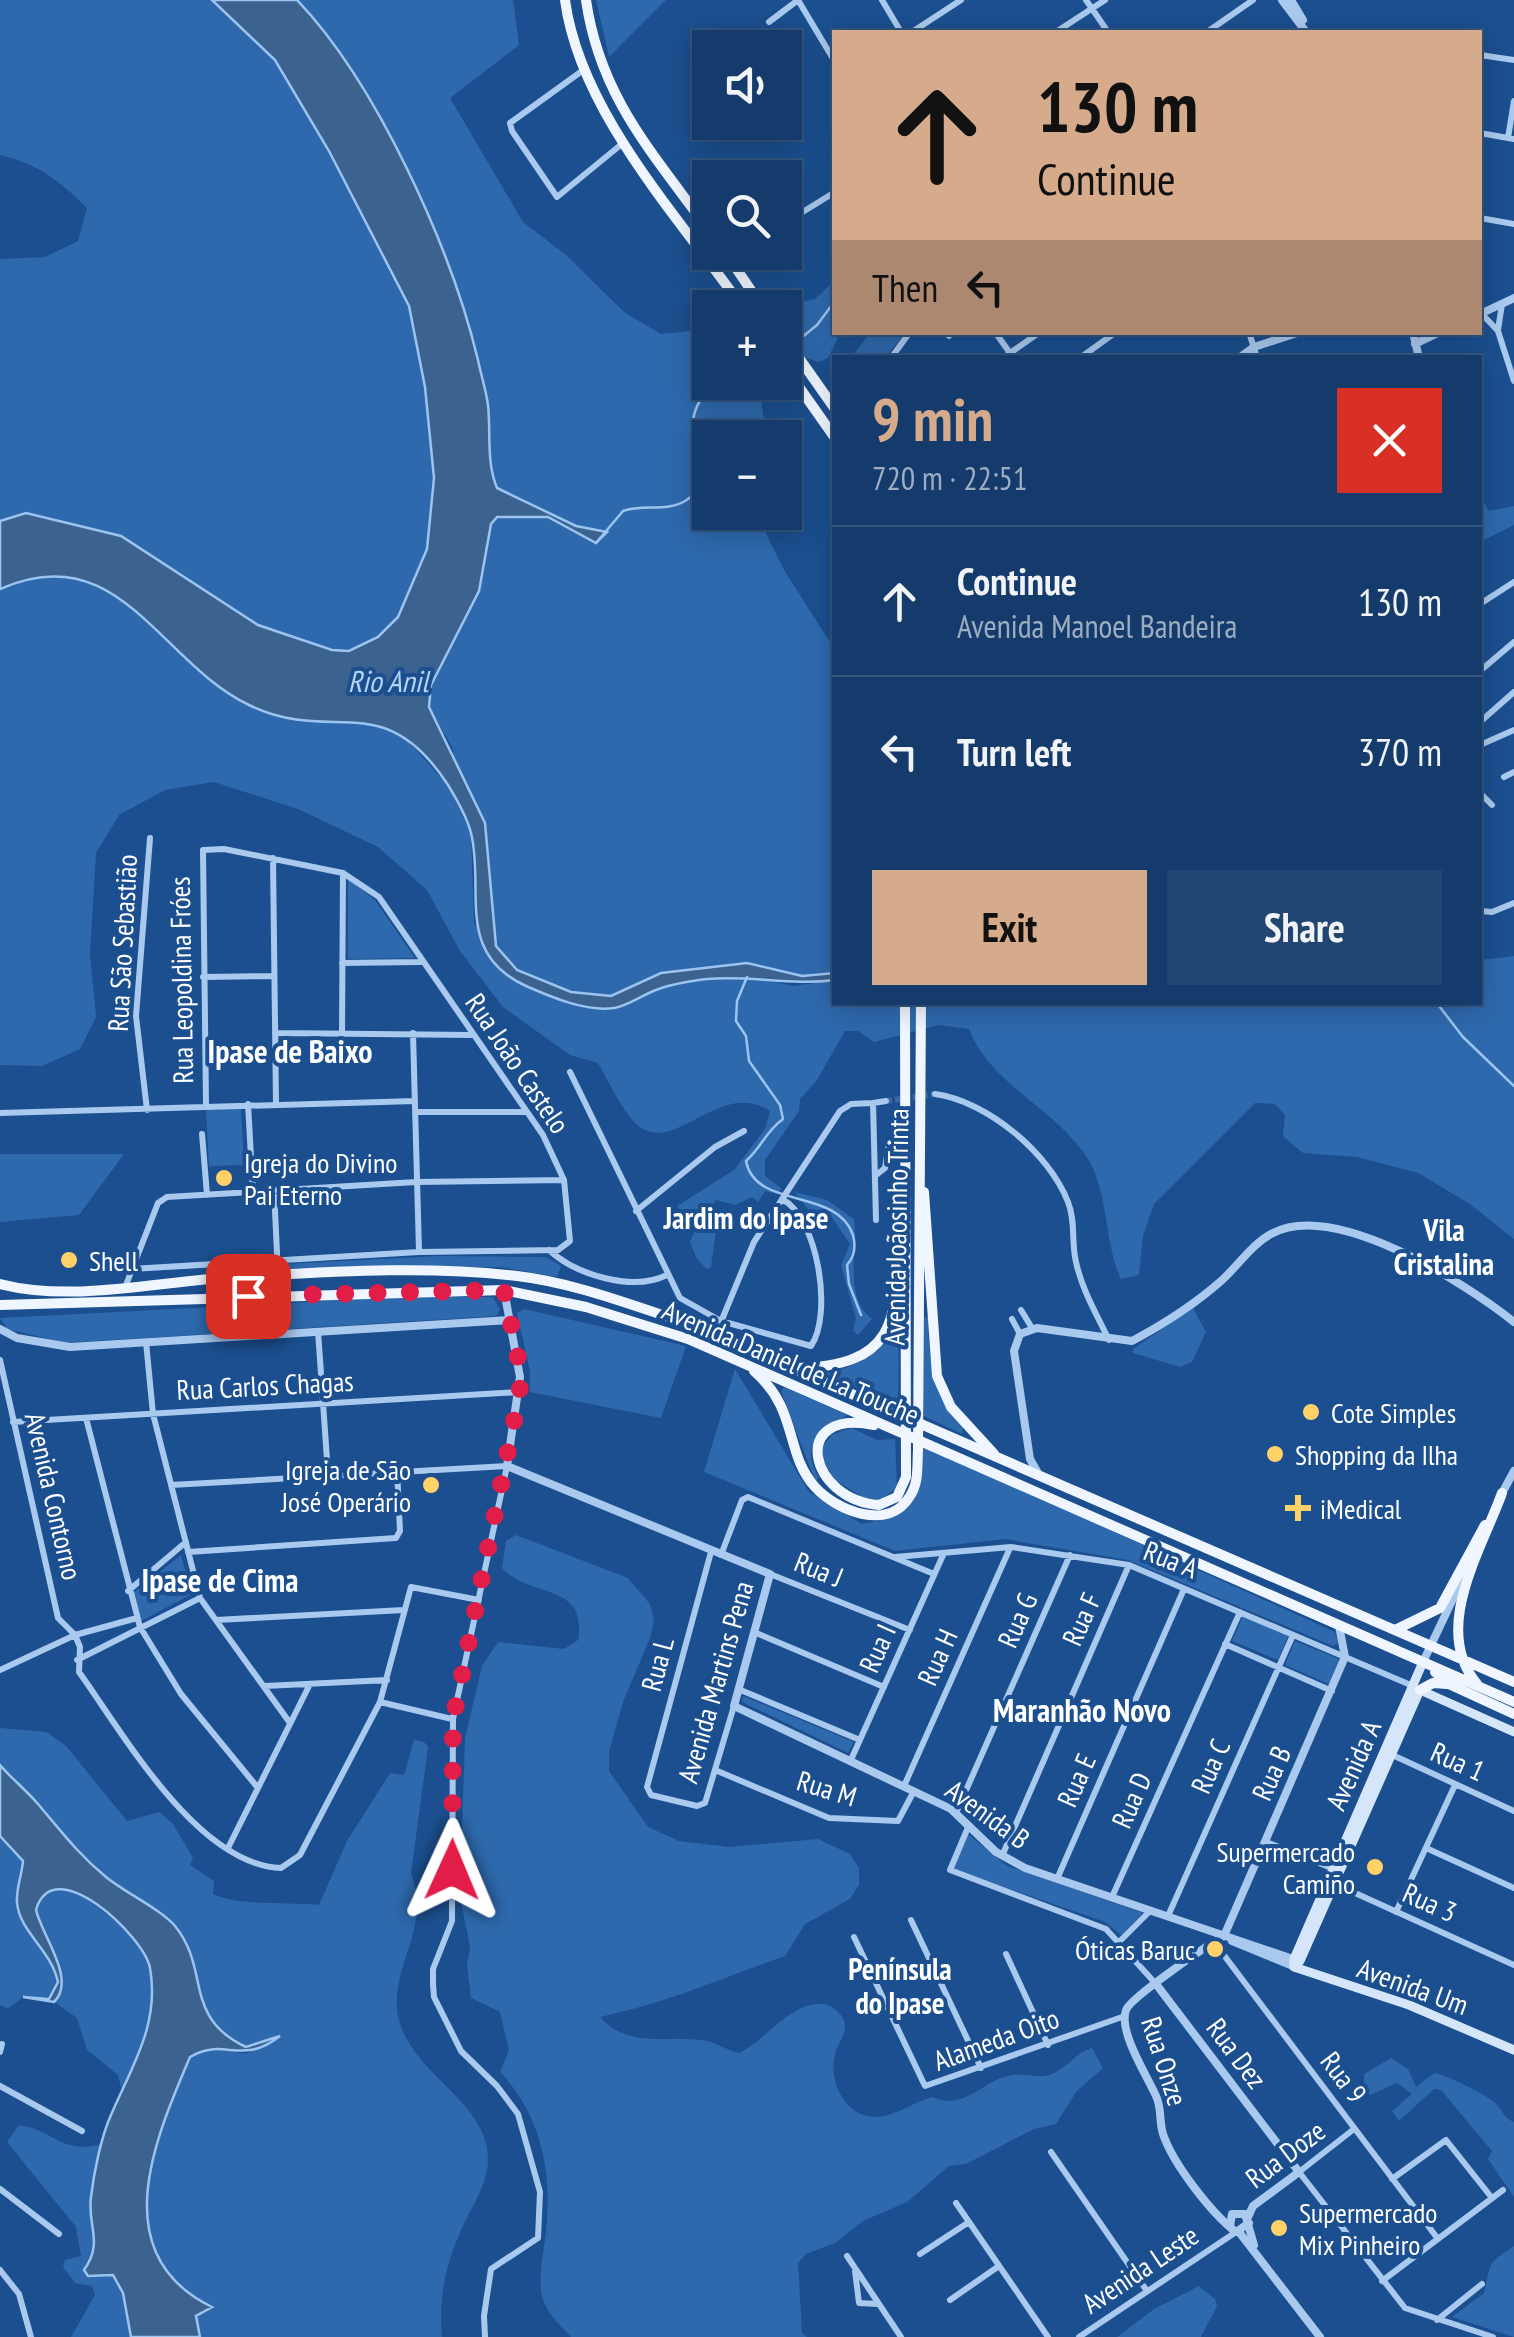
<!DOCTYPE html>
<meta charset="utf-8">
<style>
body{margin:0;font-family:"PT Sans Narrow",sans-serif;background:#214673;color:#f1f3f6;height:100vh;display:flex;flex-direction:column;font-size:38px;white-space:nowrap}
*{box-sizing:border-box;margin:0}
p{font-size:32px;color:#9dadc1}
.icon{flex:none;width:55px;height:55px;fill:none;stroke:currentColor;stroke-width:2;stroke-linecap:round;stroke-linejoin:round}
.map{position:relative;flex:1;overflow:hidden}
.drawer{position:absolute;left:832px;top:355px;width:650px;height:650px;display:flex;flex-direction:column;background:#143b6b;border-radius:0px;box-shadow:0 5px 25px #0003,0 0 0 2px #33557e}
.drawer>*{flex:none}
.banner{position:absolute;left:832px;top:30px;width:650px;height:305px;border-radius:0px;box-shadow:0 5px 25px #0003,0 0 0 2px #33557e;background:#d6ab8b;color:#111;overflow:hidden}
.tools{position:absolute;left:692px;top:30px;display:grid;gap:20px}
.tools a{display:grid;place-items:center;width:110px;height:110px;border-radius:0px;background:#143b6b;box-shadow:0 5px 25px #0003,0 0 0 2px #33557e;font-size:50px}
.pin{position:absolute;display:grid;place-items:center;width:85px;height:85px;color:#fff;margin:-42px;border-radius:20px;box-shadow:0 5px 15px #0006}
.me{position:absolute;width:110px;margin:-55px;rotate:1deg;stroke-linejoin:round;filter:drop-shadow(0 0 8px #0008)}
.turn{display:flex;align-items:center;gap:35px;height:210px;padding:0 40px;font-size:45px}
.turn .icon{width:130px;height:130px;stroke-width:2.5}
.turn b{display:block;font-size:70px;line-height:85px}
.then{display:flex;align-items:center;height:95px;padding:0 40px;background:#0003;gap:20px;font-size:38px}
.round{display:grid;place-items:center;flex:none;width:105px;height:105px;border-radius:0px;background:#214673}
.overview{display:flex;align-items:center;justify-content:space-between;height:170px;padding:0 40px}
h1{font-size:60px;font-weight:800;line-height:75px;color:#d6ab8b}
.action{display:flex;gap:20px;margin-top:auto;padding:20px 40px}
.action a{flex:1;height:115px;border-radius:0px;background:#d6ab8b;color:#111;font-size:40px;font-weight:800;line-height:115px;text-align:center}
.action a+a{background:#214673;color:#f1f3f6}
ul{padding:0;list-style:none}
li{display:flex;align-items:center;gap:30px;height:150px;padding:0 40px;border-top:2px solid #33557e}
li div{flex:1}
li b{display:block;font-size:38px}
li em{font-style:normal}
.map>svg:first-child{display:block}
.green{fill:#2e69ad}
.water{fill:#3c6290;stroke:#9cc4f0;stroke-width:2.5}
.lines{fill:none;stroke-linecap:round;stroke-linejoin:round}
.stream{stroke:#9cc4f0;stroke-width:2.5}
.minor-tunnel{stroke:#3d69a0;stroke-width:6;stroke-dasharray:6 3;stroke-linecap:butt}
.minor{stroke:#a9c9ee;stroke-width:6}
.tertiary{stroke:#a9c9ee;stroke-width:8}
.secondary{stroke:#d6e6fa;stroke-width:9}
.primary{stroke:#f0f6ff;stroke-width:10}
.route{stroke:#e11d48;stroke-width:18;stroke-dasharray:0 32.4}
.poi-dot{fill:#ffd166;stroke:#1b4f8f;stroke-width:4}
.labels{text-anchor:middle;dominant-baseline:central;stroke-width:8;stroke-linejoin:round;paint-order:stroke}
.street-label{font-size:28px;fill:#fff;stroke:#1b4f8f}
.poi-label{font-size:28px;fill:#fff;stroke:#1b4f8f;text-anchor:start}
.water-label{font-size:30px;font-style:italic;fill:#b5d3f5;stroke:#1b4f8f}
.neighbourhood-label{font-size:30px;font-weight:bold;fill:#fff;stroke:#1b4f8f}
.quarter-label{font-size:32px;font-weight:bold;fill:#fff;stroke:#1b4f8f}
</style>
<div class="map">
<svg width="1514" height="2337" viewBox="0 0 1514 2337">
<rect width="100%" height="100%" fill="#1b4f8f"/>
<path class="green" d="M0 0H212L275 60 329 151 409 306 425 387 434 478 427 549 398 617 378 637 349 651 332 650 258 625 121 536 26 513 0 521V259L45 257 78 241 87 208C59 180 38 164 0 155Z
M297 0H513L519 45 450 98 523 222 566 255 625 313 661 334 710 329V382L759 383 766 437 710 438V512L756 513 784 570 835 650V973L802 976 747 963 661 973 611 996 571 992 517 970 496 946 452 747 429 707 431 685 479 591 491 523 497 517H548L596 543 605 532 576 526 497 488 319 23Z
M596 0H666L609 57Z
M835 280V332L840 333 828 358 818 362 807 358 785 367 789 305 815 299Z
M870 333V332L905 333 886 357H851Z
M1480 496 1489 511 1514 506V525L1480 542Z
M26 577 77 578 119 594 206 676 343 722 380 724 403 735 449 787 471 833 474 923 523 985 615 1008 660 988 704 979 747 977 794 986 835 980V1002H1480V960L1514 956V1239L1470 1204 1418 1173 1357 1157 1303 1153 1283 1136 1285 1115 1275 1104 1255 1103 1154 1204 1143 1236 1139 1275 1121 1279C1103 1241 1110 1189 1084 1153 1050 1105 990 1084 969 1029L938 1025 874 1042 858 1031H845L817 1080 800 1099 799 1111 765 1160V1176L782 1189 777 1194 765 1191 758 1202 752 1197 735 1205 716 1200 705 1214 717 1222 711 1267 707 1269 697 1259 690 1242 696 1228 677 1206 734 1170 765 1129 770 1111C719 1077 673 1160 635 1123 620 1107 609 1082 598 1063L570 1055 503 1007 460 951 427 890 378 847 298 809 214 782 165 790 119 815 96 853 90 954 96 1017 80 1049 42 1066 0 1065V589Z
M348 879 375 900 415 958 348 959Z
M241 1108 244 1165 209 1166 206 1110Z
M0 1154H124L79 1215 0 1222Z
M795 1192 827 1200 854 1219C859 1250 842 1296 872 1319L858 1335 853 1331 856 1318 841 1265 850 1244 826 1209 810 1212Z
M440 1256 546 1257 561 1266 557 1277 500 1267 285 1269V1264Z
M402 1297H493L500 1310 496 1316 66 1343 7 1329 0 1318Z
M1193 1308 1206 1332 1192 1362 1180 1367 1133 1353V1349Z
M524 1309 686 1346 661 1418 530 1392V1371L517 1313Z
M899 1312 898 1404 825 1374C864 1364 885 1351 899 1312Z
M928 1317C929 1361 932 1395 963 1428L962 1434 924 1416 919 1318Z
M735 1369 809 1492 862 1524C918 1514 914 1494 921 1444L1335 1632 1338 1643 1333 1646 1128 1560 1005 1539 895 1551 704 1472Z
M785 1387 847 1415C828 1432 796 1439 819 1478L815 1481 781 1391Z
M852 1428 877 1440 895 1439 897 1488 880 1500 864 1498 826 1474 821 1448 833 1434Z
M516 1535 628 1578 650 1604 654 1621 650 1638 623 1702 609 1752V1771L648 1827 679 1841 729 1847 818 1839 850 1854 859 1868V1885L850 1899 805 1924 785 1956C723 1978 664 2004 600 2017 627 2048 665 2036 701 2040 714 2041 725 2050 739 2053 766 2040 786 2007 817 2004 829 2002 844 2013 845 2025 846 2034 837 2045 835 2054 829 2077 841 2110 867 2116 891 2121 911 2102 933 2097 965 2112 982 2079 1013 2075 1026 2073 1040 2079 1052 2074 1067 2068 1075 2053 1092 2048L1103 2068 1076 2092 1056 2124 1034 2129 966 2164 949 2166 907 2202 863 2221 835 2243 806 2254 798 2263 802 2333 807 2337H571C561 2326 548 2314 543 2300 538 2282 542 2263 544 2246 554 2183 545 2119 500 2072L509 2050 500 2012 471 1998 467 1965 470 1947 460 1897 465 1738 482 1666 498 1642 564 1649 578 1640C588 1582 531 1599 502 1568L506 1541Z
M181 1555 192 1594 141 1621 133 1593Z
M1243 1616 1288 1636 1278 1660 1232 1641Z
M1295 1641 1341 1660 1331 1685 1285 1665Z
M743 1696 854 1742 848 1753 742 1702Z
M0 1728 47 1732 67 1747 127 1821 159 1812 173 1824 193 1858 190 1865 214 1881 213 1894C238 1906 288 1902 319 1905L347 1841 390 1773 404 1775 414 1740 424 1742 428 1747 411 1874C433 1925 389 1968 398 2016 411 2076 491 2102 488 2162 487 2185 472 2206 463 2226 446 2263 438 2297 442 2337H200L195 2327 196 2316 211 2306C105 2253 155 2141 190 2057L215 2048 246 2054 263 2043 246 2047C176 2010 213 1971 175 1926 161 1910 124 1892 106 1877 78 1854 61 1831 38 1804 26 1790 12 1779 0 1765Z
M968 1834 1007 1866 1143 1913 1121 1935 1105 1922 950 1868Z
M0 1836 23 1861C21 1883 17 1912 30 1933 43 1952 66 1969 54 1997H23L8 2009 0 2005Z
M56 1887C75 1887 89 1901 104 1912 118 1923 134 1935 143 1950 168 1992 143 2055 122 2092L118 2075 87 2050 77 2018 54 2002C77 1979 42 1936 36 1910L39 1900Z
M1391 2058 1408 2069 1416 2087 1434 2073C1447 2075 1490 2096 1497 2105 1504 2113 1504 2118 1514 2122V2197L1488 2159 1492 2151 1441 2090 1434 2089 1399 2121 1392 2111 1412 2094 1397 2083 1370 2095 1364 2091V2074Z
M19 2125C59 2132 58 2154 103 2144L91 2196 98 2239 88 2276 113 2275 123 2293 131 2337H71L95 2295 92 2286 75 2283 63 2267 65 2260 81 2256 76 2227 7 2142Z
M1514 2246V2337L1452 2317 1484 2293C1492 2262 1485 2265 1514 2246Z
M1199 2286 1215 2299 1217 2306 1201 2337H1117L1154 2309Z"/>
<path class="water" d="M212 0H297C377 84 451 248 478 360 481 375 486 390 488 405 491 432 486 462 497 488L576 526 607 532 596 543 548 517H497L491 524 479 591 431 685 429 707 485 823 496 946 517 970 571 992 611 996 661 973 747 963 802 976 835 973V980C790 986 752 975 707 979 691 981 671 984 656 990 642 995 628 1006 614 1008 586 1012 551 997 526 986 454 953 485 890 471 833 467 818 456 798 448 785 383 685 334 746 249 705 159 662 119 536 0 589V521L26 513 121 536 258 625 332 650 349 651 378 637 398 617 427 549 434 478 425 387 409 306 329 151 275 60Z
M0 1765C12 1779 26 1790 38 1804 61 1831 78 1854 106 1877 124 1892 162 1910 175 1926 211 1970 182 2017 246 2047L280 2036C240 2067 225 2036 190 2057 154 2141 105 2255 212 2307L196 2316 200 2337H131L123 2293 113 2275 88 2276 84 2270C104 2242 87 2226 91 2197 94 2172 101 2137 111 2115 132 2066 160 2024 150 1968 144 1936 53 1850 36 1910 42 1936 77 1980 54 2002L23 1997 49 1999 58 1982C51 1949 19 1932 17 1902 16 1888 22 1875 23 1861L0 1836Z"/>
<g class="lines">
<path class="stream" d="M795 343 817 325 835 301
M596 543 623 511C643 504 667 512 685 501 733 473 658 433 716 382
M747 977 737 1001 736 1021 746 1036 749 1061 780 1105 783 1119C765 1132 762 1147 746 1161 755 1210 837 1187 853 1235 856 1246 855 1256 847 1265L849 1284 861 1315
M1436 1002 1463 1037 1514 1086"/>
<path class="minor-tunnel" d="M886 1101 935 1094"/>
<path class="minor" d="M798 0 835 62
M882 0 901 32
M1086 0 1108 32
M769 22 798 0
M912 32 961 0
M1056 32 1105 0
M1207 32 1253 0
M1480 55 1514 60
M582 71 510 123 512 131 557 197 623 143
M1480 133 1514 139
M1508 138 1514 101
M1480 218 1514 224
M785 223 835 192
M1481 313 1498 331 1514 381
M1498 330 1502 304
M995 332 1010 353
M1249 332 1257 358
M949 336 953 332
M891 358 910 332
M1003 358 1040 332
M1080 358 1116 332
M1480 604 1514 582
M1480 671 1514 642
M1480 722 1514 692
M1480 745 1514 730
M1504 777 1514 772
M1480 793 1492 805
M273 858 276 1104
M1480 911 1492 912 1514 903
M342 963 421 962
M203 977 274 976
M275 1033 471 1035
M413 1033 419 1251
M342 1034 343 873
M570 1072 680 1298 721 1321 811 1346C833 1314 818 1218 782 1199
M935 1094C987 1101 1049 1153 1068 1202 1076 1222 1071 1242 1076 1262 1082 1290 1097 1315 1109 1340
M873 1103 886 1101
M248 1104 253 1192
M147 1110 136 1016 150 838
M415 1112H526
M0 1113 415 1101
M202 1134 207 1195
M875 1176 885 1168 889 1143 905 1139
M274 1190 278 1274
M636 1211 715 1147 744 1131
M549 1250C576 1275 633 1292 667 1275
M131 1269 419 1252 558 1250 570 1241 564 1180 543 1135 379 897 343 873 224 849 203 850 206 1105
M126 1285 158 1203 167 1197 416 1182 564 1180
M1021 1310 1032 1328
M1012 1319 1020 1334
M318 1331 328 1474
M716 1334 754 1242 840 1111 851 1104 873 1103 876 1220
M146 1342 153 1414 200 1598 290 1723
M0 1360 58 1618 75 1635
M86 1418 140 1627 181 1694 258 1788
M13 1422 519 1392
M171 1485 507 1466 453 1719 452 1921 433 1969V1984L434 1997 461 2051 497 2086 518 2114 540 2192 538 2238 491 2269 484 2316 485 2337
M188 1552 396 1538 400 1531 397 1470
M711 1552 647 1787 651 1795 697 1806 705 1803 734 1706
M721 1555 742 1500 748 1497 934 1574
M895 1557 1011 1547 1129 1565 1413 1686
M770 1574 910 1630
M128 1591 186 1542
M216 1620 404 1610
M754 1632 884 1687
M75 1635 80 1647 79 1672C123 1733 197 1865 281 1868L300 1855 380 1702 411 1587 479 1600
M1225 1644 1332 1691
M77 1660 200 1598
M0 1670 75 1635 137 1618
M265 1686 387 1680
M738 1689 860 1740
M380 1702 452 1719
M1388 1753 1514 1811
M850 1762 944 1553
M715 1770 829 1818 898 1821 914 1791
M904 1786 1010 1548
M956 1813 1070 1555
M969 1825 950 1870 1106 1929 1156 1984
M1266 1842 1334 1869
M228 1848 310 1684
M1426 1848 1514 1888
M1002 1856 1129 1565
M1057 1879 1184 1589
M1333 1883 1514 1965
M1112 1897 1240 1612
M1396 1912 1455 1785
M1168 1916 1293 1635
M911 1920 981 2068
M854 1937 925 2086 1125 2016
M1121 1940 1151 1910
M1214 1942 1438 2239
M1006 1954 1048 2045
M0 2052 2 2044
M0 2086 82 2131
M1354 2129 1299 2172 1405 2308 1493 2337
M1051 2152 1147 2291
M1392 2179 1446 2140 1492 2198
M0 2189 59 2234
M956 2203 1048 2337
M920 2254 969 2222
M847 2256 901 2337
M0 2270 19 2294 31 2337
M855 2271 859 2303 878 2304
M1382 2281 1503 2190
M950 2300 999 2266
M1437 2320 1482 2284
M1079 2337 1236 2232"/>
<path class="tertiary" d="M1282 0 1306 32
M1291 0 1303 20
M1480 314 1514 298
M1413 332 1419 358
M1415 344 1440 332
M1239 358 1254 347 1300 332
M504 1290 520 1377 507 1466 770 1574 734 1706 951 1809 996 1852 1025 1868 1293 1959
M0 1329 17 1338 70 1347 510 1320
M1038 1473 1030 1459 1014 1351 1020 1334 1037 1328 1132 1341C1162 1325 1195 1304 1221 1281 1238 1266 1251 1245 1271 1234 1334 1199 1465 1283 1514 1322
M1501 1495 1514 1471
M1423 1662 1468 1567
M1224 1936C1209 1944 1130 1998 1126 2010 1118 2032 1148 2077 1156 2096 1162 2108 1159 2122 1163 2134 1173 2164 1212 2214 1236 2232L1249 2223
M1224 1936 1345 1657 1339 1626
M1232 1941 1293 1966
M1156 1984 1299 2172 1253 2206 1248 2217
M1230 2226 1232 2214H1245L1254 2245
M1239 2232 1320 2337"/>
<path class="secondary" d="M1294 1959 1423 1662
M1294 1959V1967L1409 2005 1514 2050
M1300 1961 1420 1690 1514 1732"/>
<path class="primary" d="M565 0C580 112 678 216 743 308
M586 0C600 98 654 154 710 232
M725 252 763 308
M785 338 835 409
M785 367 835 438
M924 1192 937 1376 951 1407 994 1454
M0 1284C74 1303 160 1281 235 1277 328 1272 425 1265 517 1276 577 1283 636 1307 693 1325L1514 1682
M0 1305 504 1290 586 1307 688 1339 1514 1702
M796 1368C922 1366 889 1291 899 1199
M754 1371C799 1410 784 1452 815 1487 837 1511 889 1532 910 1496 919 1483 917 1466 918 1450L921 1002
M874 1425C788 1408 809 1500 879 1505L897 1497 906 1477 905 1002
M1395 1630 1440 1608 1485 1525
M1435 1672 1451 1685 1514 1714
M1477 1684C1431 1629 1481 1551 1502 1493
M1420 1690 1433 1683 1447 1684"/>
</g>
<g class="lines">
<path class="route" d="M248 1296 504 1290 518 1358 520 1392 453 1719 452 1870"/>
</g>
<g class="poi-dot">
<circle cx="224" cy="1178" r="10"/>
<circle cx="69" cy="1260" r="10"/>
<circle cx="1311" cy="1412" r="10"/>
<circle cx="1275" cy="1454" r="10"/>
<circle cx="431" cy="1485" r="10"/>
<path d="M1293 1493h10v10h10v10h-10v10h-10v-10h-10v-10h10z"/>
<circle cx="1375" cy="1867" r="10"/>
<circle cx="1215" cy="1949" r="10"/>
<circle cx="1279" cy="2228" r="10"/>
</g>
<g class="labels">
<g class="street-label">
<text transform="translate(122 943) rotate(-87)">Rua São Sebastião</text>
<text transform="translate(181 980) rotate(-91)">Rua Leopoldina Fróes</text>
<text transform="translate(518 1063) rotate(56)">Rua João Castelo</text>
<text transform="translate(896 1227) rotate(-89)">Avenida Joãosinho Trinta</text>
<text transform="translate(791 1362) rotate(23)">Avenida Daniel de La Touche</text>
<text transform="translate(265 1385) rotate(-3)">Rua Carlos Chagas</text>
<text transform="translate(54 1496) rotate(77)">Avenida Contorno</text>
<text transform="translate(1171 1559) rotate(22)">Rua A</text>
<text transform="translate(819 1569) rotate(22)">Rua J</text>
<text transform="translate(1081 1619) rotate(-66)">Rua F</text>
<text transform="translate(1017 1620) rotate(-66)">Rua G</text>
<text transform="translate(877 1648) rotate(-66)">Rua I</text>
<text transform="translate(937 1657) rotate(-66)">Rua H</text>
<text transform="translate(657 1664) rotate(-75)">Rua L</text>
<text transform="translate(715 1682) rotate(-74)">Avenida Martins Pena</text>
<text transform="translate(1458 1761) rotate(24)">Rua 1</text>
<text transform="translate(1353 1765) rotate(-66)">Avenida A</text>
<text transform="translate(1210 1766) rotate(-66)">Rua C</text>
<text transform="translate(1271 1773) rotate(-66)">Rua B</text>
<text transform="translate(1076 1780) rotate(-66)">Rua E</text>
<text transform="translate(827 1788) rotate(17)">Rua M</text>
<text transform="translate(1131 1800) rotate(-66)">Rua D</text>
<text transform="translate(988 1814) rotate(36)">Avenida B</text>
<text transform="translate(1430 1902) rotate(24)">Rua 3</text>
<text transform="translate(1413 1986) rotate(20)">Avenida Um</text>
<text transform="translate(996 2039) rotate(-20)">Alameda Oito</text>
<text transform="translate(1237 2053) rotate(53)">Rua Dez</text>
<text transform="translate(1165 2061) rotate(72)">Rua Onze</text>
<text transform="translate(1344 2077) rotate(53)">Rua 9</text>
<text transform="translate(1285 2154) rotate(-37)">Rua Doze</text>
<text transform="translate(1140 2269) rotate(-34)">Avenida Leste</text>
</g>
<g class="poi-label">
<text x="244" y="1162">Igreja do Divino<tspan x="244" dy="32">Pai Eterno</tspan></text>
<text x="89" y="1260">Shell</text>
<text x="1331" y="1412">Cote Simples</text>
<text x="1295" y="1454">Shopping da Ilha</text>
<text x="411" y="1469" text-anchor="end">Igreja de São<tspan x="411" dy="32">José Operário</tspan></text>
<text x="1320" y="1508">iMedical</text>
<text x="1355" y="1851" text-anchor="end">Supermercado<tspan x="1355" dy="32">Camiño</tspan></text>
<text x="1195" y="1949" text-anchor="end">Óticas Baruc</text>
<text x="1299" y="2212">Supermercado<tspan x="1299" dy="32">Mix Pinheiro</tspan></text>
</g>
<g class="water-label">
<text x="388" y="680">Rio Anil</text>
</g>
<g class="neighbourhood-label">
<text x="746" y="1217">Jardim do Ipase</text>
<text x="1444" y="1229">Vila<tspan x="1444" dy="34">Cristalina</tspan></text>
<text x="900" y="1968">Península<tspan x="900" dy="34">do Ipase</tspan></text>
</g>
<g class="quarter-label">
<text x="290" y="1051">Ipase de Baixo</text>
<text x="220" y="1580">Ipase de Cima</text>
<text x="1082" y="1710">Maranhão Novo</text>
</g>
</g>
</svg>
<div class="tools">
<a><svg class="icon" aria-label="sound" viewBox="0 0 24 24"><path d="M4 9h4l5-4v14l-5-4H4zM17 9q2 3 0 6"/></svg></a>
<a><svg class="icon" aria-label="search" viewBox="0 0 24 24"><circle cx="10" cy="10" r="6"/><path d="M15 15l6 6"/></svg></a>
<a>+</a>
<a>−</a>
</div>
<div class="pin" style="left:248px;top:1296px;background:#d93025"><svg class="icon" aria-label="arrive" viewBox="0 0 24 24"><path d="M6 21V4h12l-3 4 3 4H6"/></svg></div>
<svg class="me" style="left:452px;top:1870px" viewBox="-20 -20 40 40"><path d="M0-17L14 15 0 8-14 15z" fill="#e11d48" stroke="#fff" stroke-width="4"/></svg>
<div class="banner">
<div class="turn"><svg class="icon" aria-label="ahead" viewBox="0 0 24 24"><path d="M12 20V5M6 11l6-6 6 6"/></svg><div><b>130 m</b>Continue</div></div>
<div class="then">Then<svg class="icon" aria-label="left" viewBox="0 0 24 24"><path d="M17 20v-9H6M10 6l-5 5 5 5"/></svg></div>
</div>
<section class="drawer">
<div class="overview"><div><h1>9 min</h1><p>720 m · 22:51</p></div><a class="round" style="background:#d93025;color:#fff"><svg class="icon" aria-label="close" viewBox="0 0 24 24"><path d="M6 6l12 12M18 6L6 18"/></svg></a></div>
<ul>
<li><svg class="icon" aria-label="ahead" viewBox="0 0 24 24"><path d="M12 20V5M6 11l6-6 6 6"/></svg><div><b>Continue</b><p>Avenida Manoel Bandeira</p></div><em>130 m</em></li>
<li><svg class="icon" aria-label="left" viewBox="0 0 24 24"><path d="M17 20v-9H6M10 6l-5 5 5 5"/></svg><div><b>Turn left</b></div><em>370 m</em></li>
</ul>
<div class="action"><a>Exit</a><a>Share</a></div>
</section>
</div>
